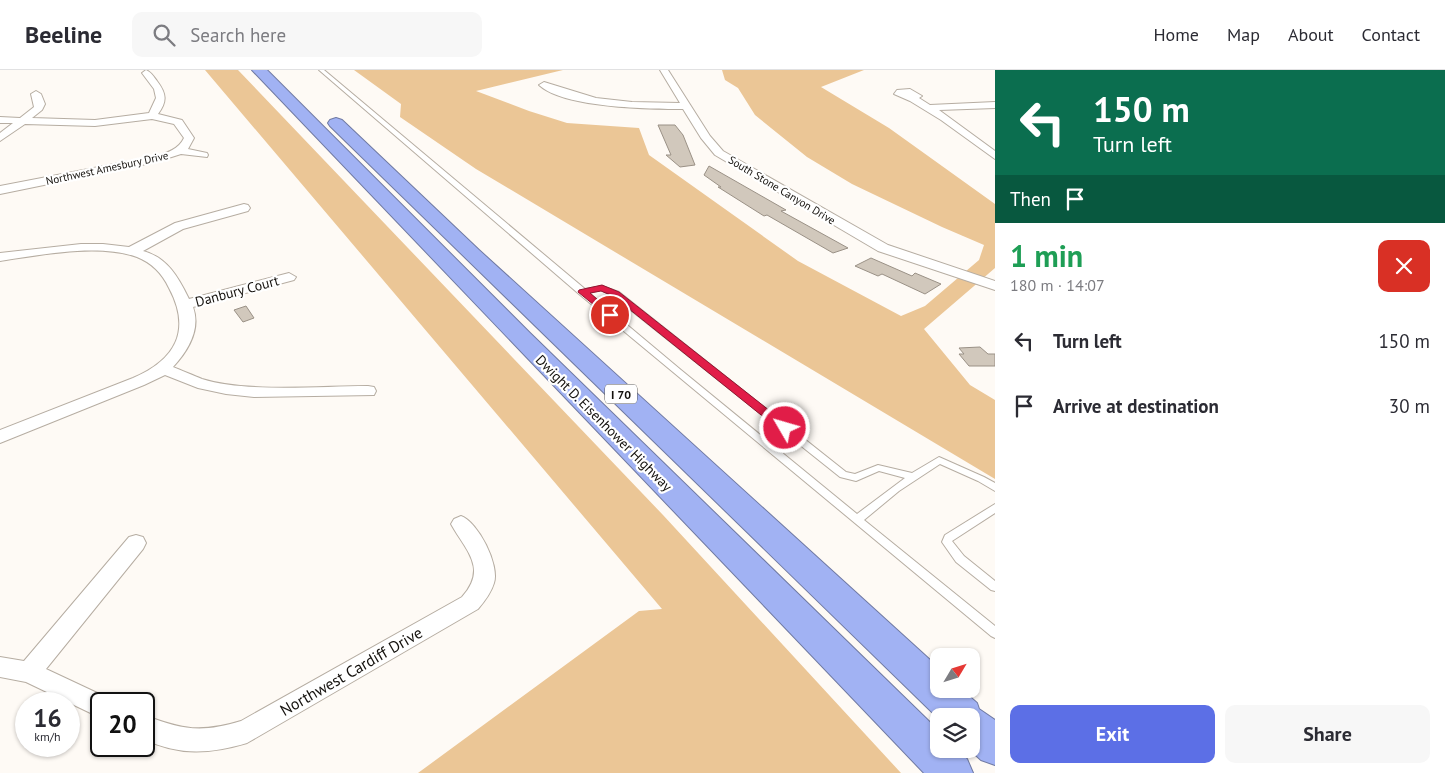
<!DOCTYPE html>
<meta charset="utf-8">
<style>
body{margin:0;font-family:"PT Sans",sans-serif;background:#f7f7f7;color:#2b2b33;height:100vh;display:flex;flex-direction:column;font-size:19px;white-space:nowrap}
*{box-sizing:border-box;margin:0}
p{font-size:16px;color:#7c7c81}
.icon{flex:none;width:28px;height:28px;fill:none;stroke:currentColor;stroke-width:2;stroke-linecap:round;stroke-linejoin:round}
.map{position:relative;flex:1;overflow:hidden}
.sheet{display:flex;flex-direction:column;background:#fff;width:450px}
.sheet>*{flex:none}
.top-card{background:#0b6e4f;color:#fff;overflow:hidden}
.needle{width:32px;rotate:52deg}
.buttons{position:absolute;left:930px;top:578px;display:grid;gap:10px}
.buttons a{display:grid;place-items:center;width:50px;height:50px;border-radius:10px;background:#fff;box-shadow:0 1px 4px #0004;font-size:25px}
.speed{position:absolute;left:15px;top:622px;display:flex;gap:10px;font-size:25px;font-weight:700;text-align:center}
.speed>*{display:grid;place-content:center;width:65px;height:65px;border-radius:50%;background:#fff;box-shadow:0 1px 4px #0004;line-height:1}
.speed small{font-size:12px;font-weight:400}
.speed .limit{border:2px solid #111;border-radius:8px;background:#fff;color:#111}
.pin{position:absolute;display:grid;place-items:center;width:42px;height:42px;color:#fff;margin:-21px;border:2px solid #fff;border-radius:50%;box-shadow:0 1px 5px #0007}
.me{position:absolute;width:55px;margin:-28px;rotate:308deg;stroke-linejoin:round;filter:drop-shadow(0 0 4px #0008)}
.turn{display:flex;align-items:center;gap:18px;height:105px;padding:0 15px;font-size:22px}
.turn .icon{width:65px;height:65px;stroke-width:2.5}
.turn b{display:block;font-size:35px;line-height:42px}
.then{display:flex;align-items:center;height:48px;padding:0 15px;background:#0003;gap:10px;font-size:19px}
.round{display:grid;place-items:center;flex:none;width:52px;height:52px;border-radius:10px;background:#f7f7f7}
.headline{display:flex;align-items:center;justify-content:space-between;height:85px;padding:0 15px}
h1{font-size:30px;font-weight:800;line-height:38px;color:#1e9e55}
.primary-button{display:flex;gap:10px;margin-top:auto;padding:10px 15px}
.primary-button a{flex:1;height:58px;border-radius:10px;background:#5c6fe6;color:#fff;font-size:20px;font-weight:800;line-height:58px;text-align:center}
.primary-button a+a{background:#f7f7f7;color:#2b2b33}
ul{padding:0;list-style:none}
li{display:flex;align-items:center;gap:15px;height:65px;padding:0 15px}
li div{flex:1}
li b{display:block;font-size:19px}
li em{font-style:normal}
header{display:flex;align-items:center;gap:30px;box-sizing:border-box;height:70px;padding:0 25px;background:#fff;border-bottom:1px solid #e1e1e2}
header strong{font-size:24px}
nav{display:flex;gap:28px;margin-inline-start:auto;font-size:18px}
.search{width:350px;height:45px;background:#f7f7f7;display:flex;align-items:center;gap:12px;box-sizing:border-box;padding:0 18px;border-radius:10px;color:#7c7c81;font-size:19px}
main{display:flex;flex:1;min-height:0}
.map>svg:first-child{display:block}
.green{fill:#ebc696}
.building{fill:#d1c8bc;stroke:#9a9186}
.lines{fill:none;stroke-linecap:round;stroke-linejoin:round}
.lane-casing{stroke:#b6ada2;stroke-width:2}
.street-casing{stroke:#b6ada2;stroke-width:2}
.highway-casing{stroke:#707aa2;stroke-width:2}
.lane{fill:#fff;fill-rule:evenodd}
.street{fill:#fff;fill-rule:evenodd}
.highway{fill:#a1b2f3;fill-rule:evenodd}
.route{fill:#e11d48;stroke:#92132f}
.labels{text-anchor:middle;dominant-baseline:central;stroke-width:4.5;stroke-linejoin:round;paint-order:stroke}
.far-street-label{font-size:11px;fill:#14110d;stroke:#fff}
.shield{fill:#fff;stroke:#5a5856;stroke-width:1}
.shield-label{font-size:12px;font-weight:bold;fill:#14110d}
.street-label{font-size:14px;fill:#14110d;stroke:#fff}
.near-street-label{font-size:16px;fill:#14110d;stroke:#fff}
</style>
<header>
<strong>Beeline</strong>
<div class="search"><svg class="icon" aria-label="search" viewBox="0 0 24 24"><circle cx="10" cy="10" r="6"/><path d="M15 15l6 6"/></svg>Search here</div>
<nav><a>Home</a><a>Map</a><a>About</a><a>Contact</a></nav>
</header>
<main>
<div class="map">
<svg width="995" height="703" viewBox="0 0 995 703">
<rect width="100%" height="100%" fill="#fefaf5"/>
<path class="green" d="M205 0H238L663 445 901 703H418L639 541 662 539Z
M354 0H563L476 21 529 41 567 53 639 58 649 85 798 191 901 246 925 236 979 190 984 175 942 157 852 114 807 87 755 45 738 18 725 10 722 0H864L821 17 889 58 995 134V198L924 259 970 315 995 330V409L476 99 400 47 401 34Z"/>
<path class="building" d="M658 55H675L683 65 695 95 680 97 666 85H671Z
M709 96 786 140 781 141 848 178 833 183 767 145 764 146 718 117H721L704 105Z
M871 188 912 206 915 203 941 214 925 224 882 204 878 206 855 196Z
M246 236 254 248 243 252 234 240Z
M980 277 988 284H995V296H969L959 284H964L959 278Z"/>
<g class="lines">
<g class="lane-casing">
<path id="lane" d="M319 0H324L585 219 602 216 619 222 846 402 855 404 878 395 912 403 939 387 984 407 995 413V421L978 411 940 394 899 421 864 450 995 556V568L991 566 579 224ZM601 220 613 226 840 407 856 411 879 401 905 408 857 444 681 300 589 223Z
M995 434V443L952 471 964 486 995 511V521L991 520 956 492 942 472 945 465Z"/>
</g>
<g class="street-casing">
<path id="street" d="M146 0C151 2 154 7 157 11 167 24 167 32 158 44L182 50 194 68 188 79 207 83 208 85 207 87 181 84 156 92 0 124V116L156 86C167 83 179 79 184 68L174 54 152 49 95 56 25 54 0 71V63L13 53H0V47L20 48 34 37 31 24 36 21 41 24 45 34 42 40 32 48 95 50 149 43 156 28 154 19 142 3Z
M660 0H668L710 66 723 81 888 175 995 211V220L878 181 715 85 701 68 683 39C650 39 564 38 539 15L544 12 596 28 632 32 680 33Z
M910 19 922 26 919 28 930 35 995 32V38L939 40 995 81V89L941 50 910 31 894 24 897 20Z
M244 134 248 135 250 138 248 141 183 159 143 181C167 187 179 208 189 229L289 203 296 207 294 210 193 237C201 259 188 281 173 297 183 301 192 305 202 309 247 323 320 316 368 316L374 317 376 321 374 325 254 327 226 324 198 318 165 305 144 315 0 373V360L133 308C175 290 192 261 169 218 162 203 152 193 137 187 98 173 40 185 0 191V183L81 174H103L129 177 175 153Z
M461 446C478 452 500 495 494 513 491 523 484 532 478 539L247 673C210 684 179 686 144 669V645C182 660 202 663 241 651L462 527C488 498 466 481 451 454L454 449Z
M136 465 143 467 146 473 143 479 46 599 110 629 112 634H101V648L26 612 0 607V587L24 591 129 467Z"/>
</g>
<g class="highway-casing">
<path id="highway" d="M252 0H267L530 263 939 661V679H956L967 689 973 703H924Z
M336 48 342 50 479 180 939 598V619H961L977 633 979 639 995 650V695L981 690 969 679H971V646H939V649L330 56 328 53 330 50Z"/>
</g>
<use href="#lane" class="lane"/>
<use href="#street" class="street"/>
<use href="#highway" class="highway"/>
</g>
<path class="route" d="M602 215 619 222 789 356 790 358 789 361H781L613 226 601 221 590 223 613 243V247L610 248 578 222 579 220Z"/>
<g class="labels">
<g class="far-street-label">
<text transform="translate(107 98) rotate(-12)">Northwest Amesbury Drive</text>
<text transform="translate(782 120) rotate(31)">South Stone Canyon Drive</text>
</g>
<rect class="shield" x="605" y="314.5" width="32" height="19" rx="4"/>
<g class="shield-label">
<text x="621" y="324">I 70</text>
</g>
<g class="street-label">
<text transform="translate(237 221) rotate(-15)">Danbury Court</text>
<text transform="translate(604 353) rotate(45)">Dwight D. Eisenhower Highway</text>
</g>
<g class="near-street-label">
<text transform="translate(351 601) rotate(-30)">Northwest Cardiff Drive</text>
</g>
</g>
</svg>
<div class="buttons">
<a><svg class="needle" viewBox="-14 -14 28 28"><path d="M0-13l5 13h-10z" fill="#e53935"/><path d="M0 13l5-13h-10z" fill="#7c7c81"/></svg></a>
<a><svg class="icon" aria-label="layers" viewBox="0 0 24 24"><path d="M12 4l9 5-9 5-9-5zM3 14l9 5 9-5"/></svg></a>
</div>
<div class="speed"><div>16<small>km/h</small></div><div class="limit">20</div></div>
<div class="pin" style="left:610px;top:245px;background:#d93025"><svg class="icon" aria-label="arrive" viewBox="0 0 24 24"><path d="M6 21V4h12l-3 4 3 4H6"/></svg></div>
<svg class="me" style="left:785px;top:358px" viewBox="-20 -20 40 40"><circle r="17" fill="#e11d48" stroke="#fff" stroke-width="3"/><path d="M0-11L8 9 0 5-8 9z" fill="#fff"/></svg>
</div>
<section class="sheet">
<div class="top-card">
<div class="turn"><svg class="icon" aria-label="left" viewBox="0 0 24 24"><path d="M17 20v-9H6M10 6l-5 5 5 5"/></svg><div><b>150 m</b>Turn left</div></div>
<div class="then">Then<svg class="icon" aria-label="arrive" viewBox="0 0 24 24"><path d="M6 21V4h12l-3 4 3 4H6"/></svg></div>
</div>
<div class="headline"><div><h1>1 min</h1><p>180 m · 14:07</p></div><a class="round" style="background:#d93025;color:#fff"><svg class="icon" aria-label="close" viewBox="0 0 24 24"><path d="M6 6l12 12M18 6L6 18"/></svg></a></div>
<ul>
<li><svg class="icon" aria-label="left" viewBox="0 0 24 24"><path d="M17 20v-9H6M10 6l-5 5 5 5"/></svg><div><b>Turn left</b></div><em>150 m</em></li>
<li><svg class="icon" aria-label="arrive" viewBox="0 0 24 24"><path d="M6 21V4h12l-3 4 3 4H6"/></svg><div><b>Arrive at destination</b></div><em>30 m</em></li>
</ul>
<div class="primary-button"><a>Exit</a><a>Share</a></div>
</section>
</main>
